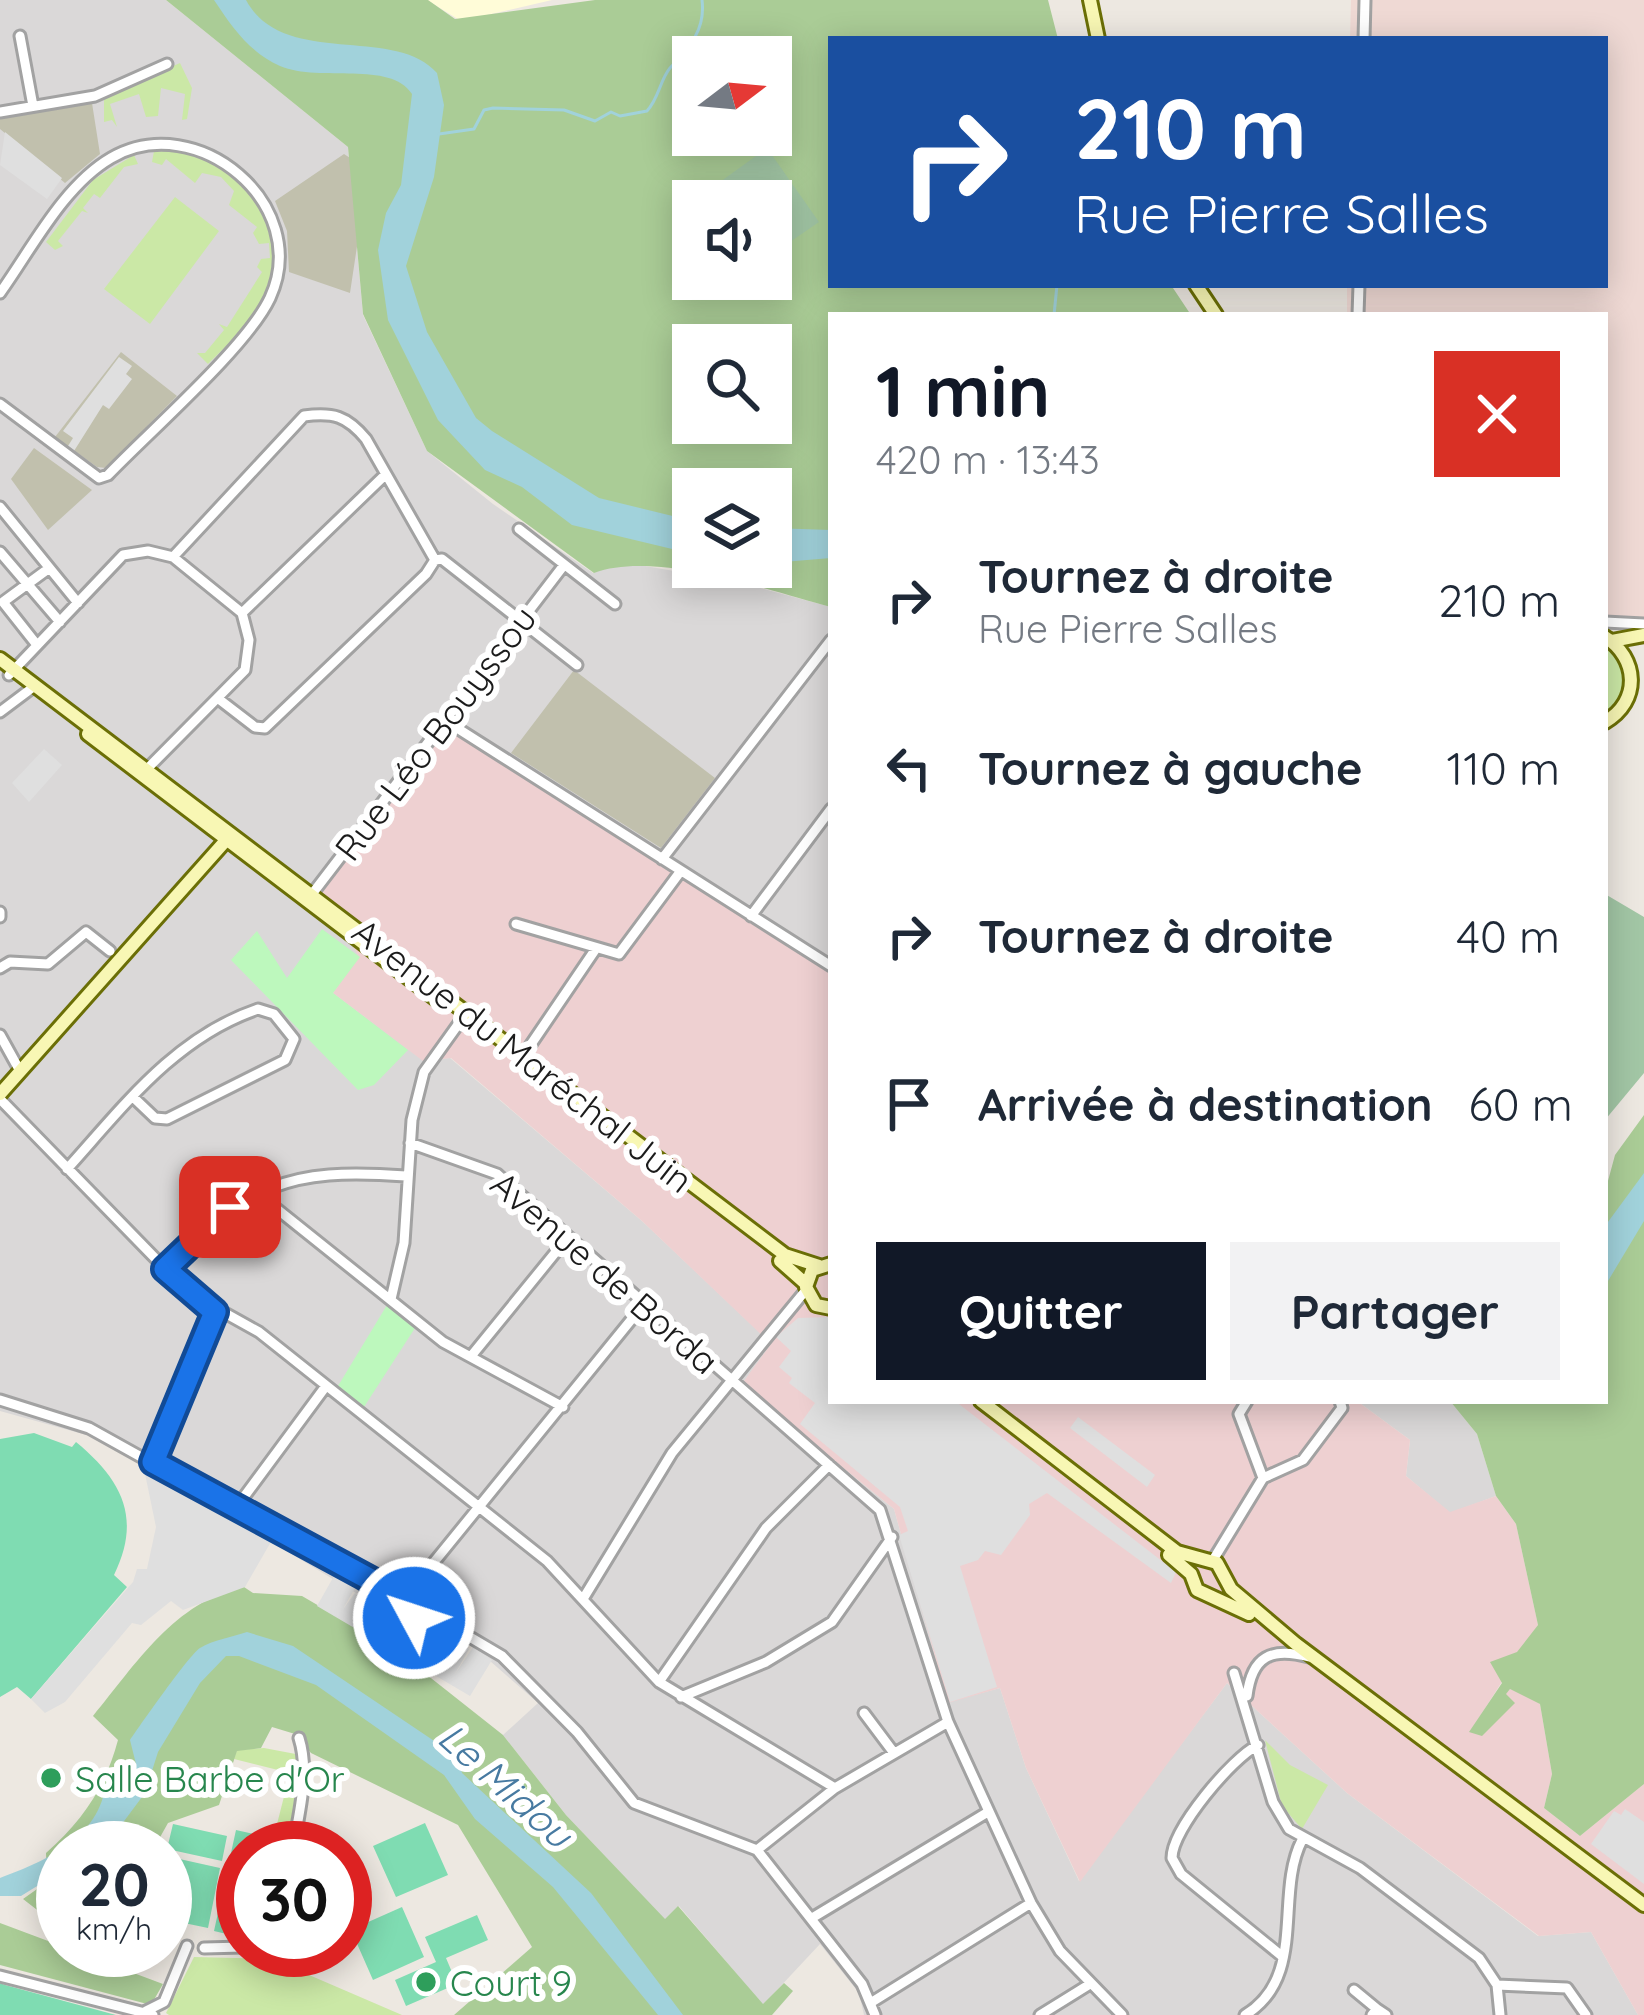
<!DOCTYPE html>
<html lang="fr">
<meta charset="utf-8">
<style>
body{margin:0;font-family:Quicksand,sans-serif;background:#f2f2f3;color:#1f2937;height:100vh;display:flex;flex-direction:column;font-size:45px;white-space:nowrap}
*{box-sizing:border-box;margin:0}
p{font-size:39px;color:#747a83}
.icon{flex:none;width:66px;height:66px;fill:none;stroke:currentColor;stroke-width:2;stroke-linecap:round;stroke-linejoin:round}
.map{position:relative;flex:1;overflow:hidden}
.side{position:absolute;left:828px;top:312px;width:780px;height:1092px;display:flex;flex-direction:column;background:#fff;border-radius:0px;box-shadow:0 6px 30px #0003}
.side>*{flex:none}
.guide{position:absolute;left:828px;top:36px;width:780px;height:252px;border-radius:0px;box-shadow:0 6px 30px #0003;background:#1a4fa0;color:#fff;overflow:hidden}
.needle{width:78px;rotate:74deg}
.fabs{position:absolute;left:672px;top:36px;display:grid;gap:24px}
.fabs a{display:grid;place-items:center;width:120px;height:120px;border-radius:0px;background:#fff;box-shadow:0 6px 30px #0003;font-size:60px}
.speed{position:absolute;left:36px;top:1821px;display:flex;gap:24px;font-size:60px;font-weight:700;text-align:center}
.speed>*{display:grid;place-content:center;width:156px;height:156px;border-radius:50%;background:#fff;box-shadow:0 6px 30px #0003;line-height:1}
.speed small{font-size:30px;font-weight:400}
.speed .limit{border:18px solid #d22;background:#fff;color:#111}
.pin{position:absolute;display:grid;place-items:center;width:102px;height:102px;color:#fff;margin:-51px;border-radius:24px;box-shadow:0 6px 18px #0006}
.me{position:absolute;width:132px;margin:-66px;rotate:310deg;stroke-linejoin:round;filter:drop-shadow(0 0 9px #0008)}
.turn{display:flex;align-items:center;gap:42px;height:252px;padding:0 48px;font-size:54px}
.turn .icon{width:156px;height:156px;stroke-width:2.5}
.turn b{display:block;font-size:84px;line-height:102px}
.round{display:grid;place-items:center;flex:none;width:126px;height:126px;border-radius:0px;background:#f2f2f3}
.overview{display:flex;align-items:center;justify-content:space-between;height:204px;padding:0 48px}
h1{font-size:72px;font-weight:700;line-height:90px;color:#111827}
.button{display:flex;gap:24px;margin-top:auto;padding:24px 48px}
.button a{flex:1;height:138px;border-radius:0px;background:#111827;color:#fff;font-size:48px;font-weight:700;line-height:138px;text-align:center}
.button a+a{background:#f2f2f3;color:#1f2937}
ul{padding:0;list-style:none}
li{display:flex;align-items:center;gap:36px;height:168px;padding:0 48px}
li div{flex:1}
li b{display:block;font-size:45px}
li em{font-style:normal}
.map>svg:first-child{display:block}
.residential{fill:#dad8d8}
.commercial{fill:#eed0d1}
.education{fill:#fffcd8}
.military{fill:#efd9d4}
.construction{fill:#c1c0ad}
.grass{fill:#cbe8a6}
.forest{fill:#aacc96;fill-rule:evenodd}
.cemetery{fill:#a2c6a5}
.park{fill:#bdf8bd}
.pitch{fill:#7fdcb2}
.parking{fill:#dfdfdf}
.water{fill:#a1d2db}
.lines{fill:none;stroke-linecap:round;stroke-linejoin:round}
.stream{stroke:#a1d2db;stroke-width:3}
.street-casing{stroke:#a2a2a2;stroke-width:15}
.secondary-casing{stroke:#6b6f06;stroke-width:18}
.street{stroke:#fff;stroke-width:9}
.secondary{stroke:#f8f7b4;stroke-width:12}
.route-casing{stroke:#114b97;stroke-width:30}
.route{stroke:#1a73e8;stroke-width:21}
.leisure-dot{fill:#2e9e5b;stroke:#fff;stroke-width:4.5}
.labels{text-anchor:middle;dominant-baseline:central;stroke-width:12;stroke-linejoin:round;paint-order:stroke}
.street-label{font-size:36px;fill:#1b1b1b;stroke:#fff}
.leisure-label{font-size:36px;fill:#27864d;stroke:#fff;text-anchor:start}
.water-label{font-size:39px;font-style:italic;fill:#477aa1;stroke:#fff}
</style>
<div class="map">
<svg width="1644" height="2015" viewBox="0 0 1644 2015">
<rect width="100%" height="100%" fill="#ede8e1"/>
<path class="residential" d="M0 0H166L348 147 363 315 427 451 493 504 593 573 622 562 738 582 831 607V966L315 885 360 957 333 993 423 1060 450 1058 642 1221 772 1344 741 1385 894 1509 948 1702 1000 1688 1026 1768 1079 1881 1227 1683 1347 1793 1538 1936 1591 1932 1638 2015H864L859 1993 820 1944 763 2005 679 1906 665 1920 566 1815 503 1735 538 1703 466 1640 420 1622 404 1636 386 1628 379 1607 143 1464 90 1436 0 1411Z
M1357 1401H1450L1477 1434 1496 1496 1450 1513 1406 1476 1410 1440Z"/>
<path class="commercial" d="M444 721 831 966V1401H1357L1410 1440 1406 1476 1450 1512 1496 1496 1516 1524 1538 1625 1470 1732 1514 1703 1505 1694 1510 1689 1532 1696 1540 1704 1552 1774 1544 1808 1580 1836 1644 1784V2015H1638L1591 1932 1539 1936 1347 1793 1227 1683 1080 1882 1026 1768 1000 1688 948 1703 894 1509 741 1385 771 1344 642 1221 451 1058 423 1061 333 993 359 957 315 885Z"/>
<path class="education" d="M427 0H552L461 21Z"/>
<path class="military" d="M1351 0H1644V629L1605 626V315H1347V285H1605V39H1350Z"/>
<path class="construction" d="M76 103H92L100 154 65 183 0 129V115Z
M344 154 373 173 365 193 350 293 289 272 287 231 275 201Z
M121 352 177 396 106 468 97 467 55 437Z
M34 448 92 490 48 530 11 479Z
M574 670 715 778 661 848 511 753Z"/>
<path class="grass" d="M180 63 192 88 187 119 182 120 185 94 161 88 158 116 146 117 139 94 110 104 117 127 112 120 104 122V96Z
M173 150C242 163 296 231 263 301 252 325 226 345 208 364L197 353H205L224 330 219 324 227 327 262 272 257 267 261 259 270 258 269 243 259 244 253 233 257 227 229 205 234 191 221 177 202 173 195 183 166 159 162 165 152 162 154 151Z
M134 155 138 164 124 167 100 198 94 194 83 208 88 213 82 211 58 241 63 246 55 250 46 242 93 180Z
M175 197 219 231 150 324 104 289Z
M1605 644C1631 665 1633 694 1605 715Z
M1265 1740 1290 1765 1328 1785 1302 1829 1282 1806Z
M264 1748 301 1755 292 1830 276 1828 290 1773 234 1759 237 1750Z
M194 1957 272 1959 402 2015H169L166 2013Z"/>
<path class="forest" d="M166 0H428L455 19 595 0H1048L1058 39H831V285H1171L1191 315H831V607C767 590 655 550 594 573L427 451 363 314 348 147ZM693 57H771V135H693ZM693 201H771V279H693ZM693 345H771V423H693ZM693 489H771V567H693Z
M1644 1115V1784L1580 1836 1544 1808 1552 1774 1540 1704 1510 1689 1506 1694 1515 1703 1482 1736 1469 1732 1502 1683 1490 1662 1517 1652 1538 1625 1516 1524 1496 1496 1477 1434 1450 1401H1605V1192L1615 1155Z
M244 1587 253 1593 302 1596 398 1652 503 1735 566 1815 665 1919 678 1906 763 2004 784 1983 793 1991 772 2015H454L532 1947 458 1825 311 1753 295 1734 272 1727 261 1748 237 1751 219 1805 168 1823 154 1848H63V1930L23 1899 47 1882 46 1853C83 1820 105 1788 118 1740L93 1716C136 1664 175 1601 244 1587Z
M0 1923 163 1984 151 2005 0 1965Z"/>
<path class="cemetery" d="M767 148 819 222 771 255V201H712L706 192Z
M1605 894 1644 917V1073L1605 1120Z"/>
<path class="park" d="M322 929 360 957 333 993 408 1050 374 1085 358 1090 231 960 257 931 287 978Z
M387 1305 415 1328 364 1407 338 1386Z"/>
<path class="pitch" d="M34 1433 72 1447 76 1442C122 1480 142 1518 114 1575L127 1587 31 1699 17 1687 0 1697V1439Z
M425 1823 448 1875 396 1897 373 1846Z
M173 1824 227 1836 222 1861 167 1849Z
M236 1830 290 1842 289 1848H243L239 1937 214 1931Z
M166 1856 220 1868 208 1928 165 1919Z
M345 1876 366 1923 402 1907 424 1957 373 1980 351 1930 345 1932Z
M477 1915 488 1940 446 1958 457 1984 406 2006 395 1980 436 1962 425 1937Z
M0 1983 5 1985 116 2015H0Z"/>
<path class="parking" d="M5 132 62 178 47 199 0 165Z
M119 357 132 366 126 374 132 379 109 409 103 405 74 451 68 446 73 438 63 431Z
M44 749 62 765 29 802 12 783Z
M831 1317V1401H955L1176 1572 1171 1583 1047 1493 1029 1504 1030 1515 1001 1555 985 1551 978 1560 960 1566 997 1687 950 1702 899 1535 908 1531 900 1507 800 1424 815 1403 789 1383 792 1378 779 1367 791 1351 776 1337 798 1318Z
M1078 1417 1155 1475 1147 1487 1070 1428Z
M143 1464 272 1540 245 1587 183 1610 171 1601 141 1625 132 1623 65 1702 45 1713 31 1699 133 1582 137 1569H147L156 1527Z
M334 1576 355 1588 343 1609 355 1593 374 1604 363 1623 376 1629 383 1620 393 1631 389 1636 411 1650 428 1625 448 1636 435 1661 450 1637 469 1649 455 1674 473 1647 492 1660 470 1696 317 1606Z
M1625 1809 1644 1822V1884L1591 1844 1614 1811 1621 1815Z"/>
<path class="water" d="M214 0H246C283 69 395 24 437 73L444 105 434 177 406 266 427 332 476 418 492 431 599 498 693 521V554L572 525 522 487 485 470 438 420 388 320 378 250 386 213 401 185 412 94C390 60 321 83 280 66 249 52 232 27 214 0Z
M771 528 831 530V558L771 563Z
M1644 1173V1221L1605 1286V1226Z
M247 1632 293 1646 458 1757 462 1773 591 1893 683 2015H658L553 1887 475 1819 444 1775 316 1685 239 1656H226L200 1683 158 1752 145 1793 107 1844 63 1848V1870L21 1896H0V1878C48 1860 99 1838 106 1783L121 1779 136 1764 130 1740C141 1724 189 1655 200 1648 213 1640 232 1637 247 1632Z"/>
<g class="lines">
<path class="stream" d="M439 134 474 129 484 110 493 108 564 110 595 121 611 112 620 116 647 111C659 98 660 80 670 68 688 48 706 31 702 0
M1054 315 1057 285"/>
<g class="street-casing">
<path id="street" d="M20 36 33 106
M1364 39 1365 0
M0 112 95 96 167 64
M0 293C31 250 63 186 111 158 197 108 313 205 270 298 247 347 149 432 108 475L99 478 0 404
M1358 315 1359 285
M0 507 78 603
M519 529 615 604
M0 552 60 622
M173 557 242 613
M242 613 384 476
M1605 622 1644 624
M37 645 3 602 48 569
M9 675 123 555 148 551 173 557 304 416C333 412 347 416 366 439L435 560 442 559 577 665
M220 700 255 727 265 728 426 574 435 560
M0 712 36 685
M446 721 831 966
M143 773 245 670 249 640 242 613
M662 859 831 640
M309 898 564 565
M0 912V917
M751 916 831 809
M516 924 619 954 680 872
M0 968 10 962 48 964 86 932 110 951
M0 1035 20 1071
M519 1062 595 950
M0 1099 189 1293 259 1332 547 1561 659 1682 835 1788
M410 1143 497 1174 880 1510 948 1722 1031 1903 1060 1951 1122 2015
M67 1169C123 1107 175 1037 258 1009L274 1014 294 1039 285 1060 167 1119 155 1118 133 1097
M257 1193 443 1342 563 1407
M165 1269C251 1185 284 1167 406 1176
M391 1299 404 1243 412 1120 424 1072 467 1012
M472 1355 568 1237
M0 1400 89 1428 396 1599
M1247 1401 1239 1414 1263 1478
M153 1462 215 1312
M235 1509 326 1386
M1213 1560 1263 1478 1303 1460 1342 1408 1340 1401
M355 1578 381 1601 395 1626 404 1627 414 1617V1608L404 1599
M404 1599 644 1304
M583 1599 672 1453 806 1290
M414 1611 441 1620 502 1656 577 1732 634 1803 757 1850 862 1984 875 2015
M1234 1673 1273 1802 1289 1829 1360 1868 1479 1958 1497 1985 1500 2015
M659 1682 766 1528 829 1465
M1247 1696C1252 1656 1271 1647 1309 1657
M681 1697 766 1662 832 1622 892 1537
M864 1713 894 1753
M1258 1745C1232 1758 1172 1829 1172 1858L1181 1874 1283 1957
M293 1848C299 1813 310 1773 299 1738
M757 1850 835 1788 948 1722
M812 1918 988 1812
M204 1948 243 1947
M0 1976 153 2015
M1497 1985 1567 1988 1586 2015
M1354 1990 1377 2009
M872 2002 1031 1903
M146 2011 164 2002 187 1946
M1040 2015 1090 1984
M1245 2015C1308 1977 1274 1895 1302 1840
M1372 2015 1377 2009 1386 2015"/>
</g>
<g class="secondary-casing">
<path id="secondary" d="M1090 0 1098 39
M1196 285 1216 315
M1605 637C1638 658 1641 701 1605 722
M1612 641 1644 635
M0 659 785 1255 819 1266
M88 734 439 1001
M0 1094 228 838
M780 1261 806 1284
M831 1264 812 1270 806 1287 816 1305 831 1308
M981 1401 1177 1552 1217 1563 1231 1589 1296 1644 1644 1905
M1169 1555 1191 1574 1197 1590 1249 1614"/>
</g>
<use href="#street" class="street"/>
<use href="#secondary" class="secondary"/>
</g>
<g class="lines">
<g class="route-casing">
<path id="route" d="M230 1207 165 1269 215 1312 153 1462 408 1600 414 1618"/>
</g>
<use href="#route" class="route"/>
</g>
<g class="leisure-dot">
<circle cx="51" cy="1778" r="12"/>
<circle cx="426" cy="1982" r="12"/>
</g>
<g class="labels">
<g class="street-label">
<text transform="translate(435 733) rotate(-53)">Rue Léo Bouyssou</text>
<text transform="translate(523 1055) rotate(38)">Avenue du Maréchal Juin</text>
<text transform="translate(605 1272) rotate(41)">Avenue de Borda</text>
</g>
<g class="leisure-label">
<text x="75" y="1778">Salle Barbe d'Or</text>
<text x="450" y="1982">Court 9</text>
</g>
<g class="water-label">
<text transform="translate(506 1785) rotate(42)">Le Midou</text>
</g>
</g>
</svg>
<div class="fabs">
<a><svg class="needle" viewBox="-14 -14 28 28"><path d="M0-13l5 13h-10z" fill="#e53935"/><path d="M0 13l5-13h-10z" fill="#747a83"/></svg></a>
<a><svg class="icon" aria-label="sound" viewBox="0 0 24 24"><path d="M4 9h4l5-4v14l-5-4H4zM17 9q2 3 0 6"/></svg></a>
<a><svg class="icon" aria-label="search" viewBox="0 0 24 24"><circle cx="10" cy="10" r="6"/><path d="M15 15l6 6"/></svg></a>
<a><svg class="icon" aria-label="layers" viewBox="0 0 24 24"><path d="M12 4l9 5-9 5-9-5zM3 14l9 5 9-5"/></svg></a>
</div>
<div class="speed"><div>20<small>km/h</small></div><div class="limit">30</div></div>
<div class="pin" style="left:230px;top:1207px;background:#d93025"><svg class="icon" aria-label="arrive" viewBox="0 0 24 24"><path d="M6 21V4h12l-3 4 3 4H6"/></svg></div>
<svg class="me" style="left:414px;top:1618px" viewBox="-20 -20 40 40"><circle r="17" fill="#1a73e8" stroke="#fff" stroke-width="3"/><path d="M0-11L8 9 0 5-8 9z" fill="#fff"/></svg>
<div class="guide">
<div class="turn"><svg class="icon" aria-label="right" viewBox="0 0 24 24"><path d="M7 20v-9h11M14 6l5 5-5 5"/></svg><div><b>210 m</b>Rue Pierre Salles</div></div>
</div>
<section class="side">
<div class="overview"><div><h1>1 min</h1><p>420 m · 13:43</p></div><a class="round" style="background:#d93025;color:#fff"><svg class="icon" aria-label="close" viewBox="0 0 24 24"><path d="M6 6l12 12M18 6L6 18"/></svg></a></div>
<ul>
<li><svg class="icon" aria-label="right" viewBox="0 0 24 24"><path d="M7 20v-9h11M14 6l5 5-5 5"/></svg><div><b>Tournez à droite</b><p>Rue Pierre Salles</p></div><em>210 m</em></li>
<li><svg class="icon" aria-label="left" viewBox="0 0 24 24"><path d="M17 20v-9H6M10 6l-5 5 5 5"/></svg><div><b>Tournez à gauche</b></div><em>110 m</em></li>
<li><svg class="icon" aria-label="right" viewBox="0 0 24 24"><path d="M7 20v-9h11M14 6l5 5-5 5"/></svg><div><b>Tournez à droite</b></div><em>40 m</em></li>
<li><svg class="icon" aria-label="arrive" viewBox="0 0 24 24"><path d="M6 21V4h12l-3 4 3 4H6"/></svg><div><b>Arrivée à destination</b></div><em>60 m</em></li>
</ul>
<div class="button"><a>Quitter</a><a>Partager</a></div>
</section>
</div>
